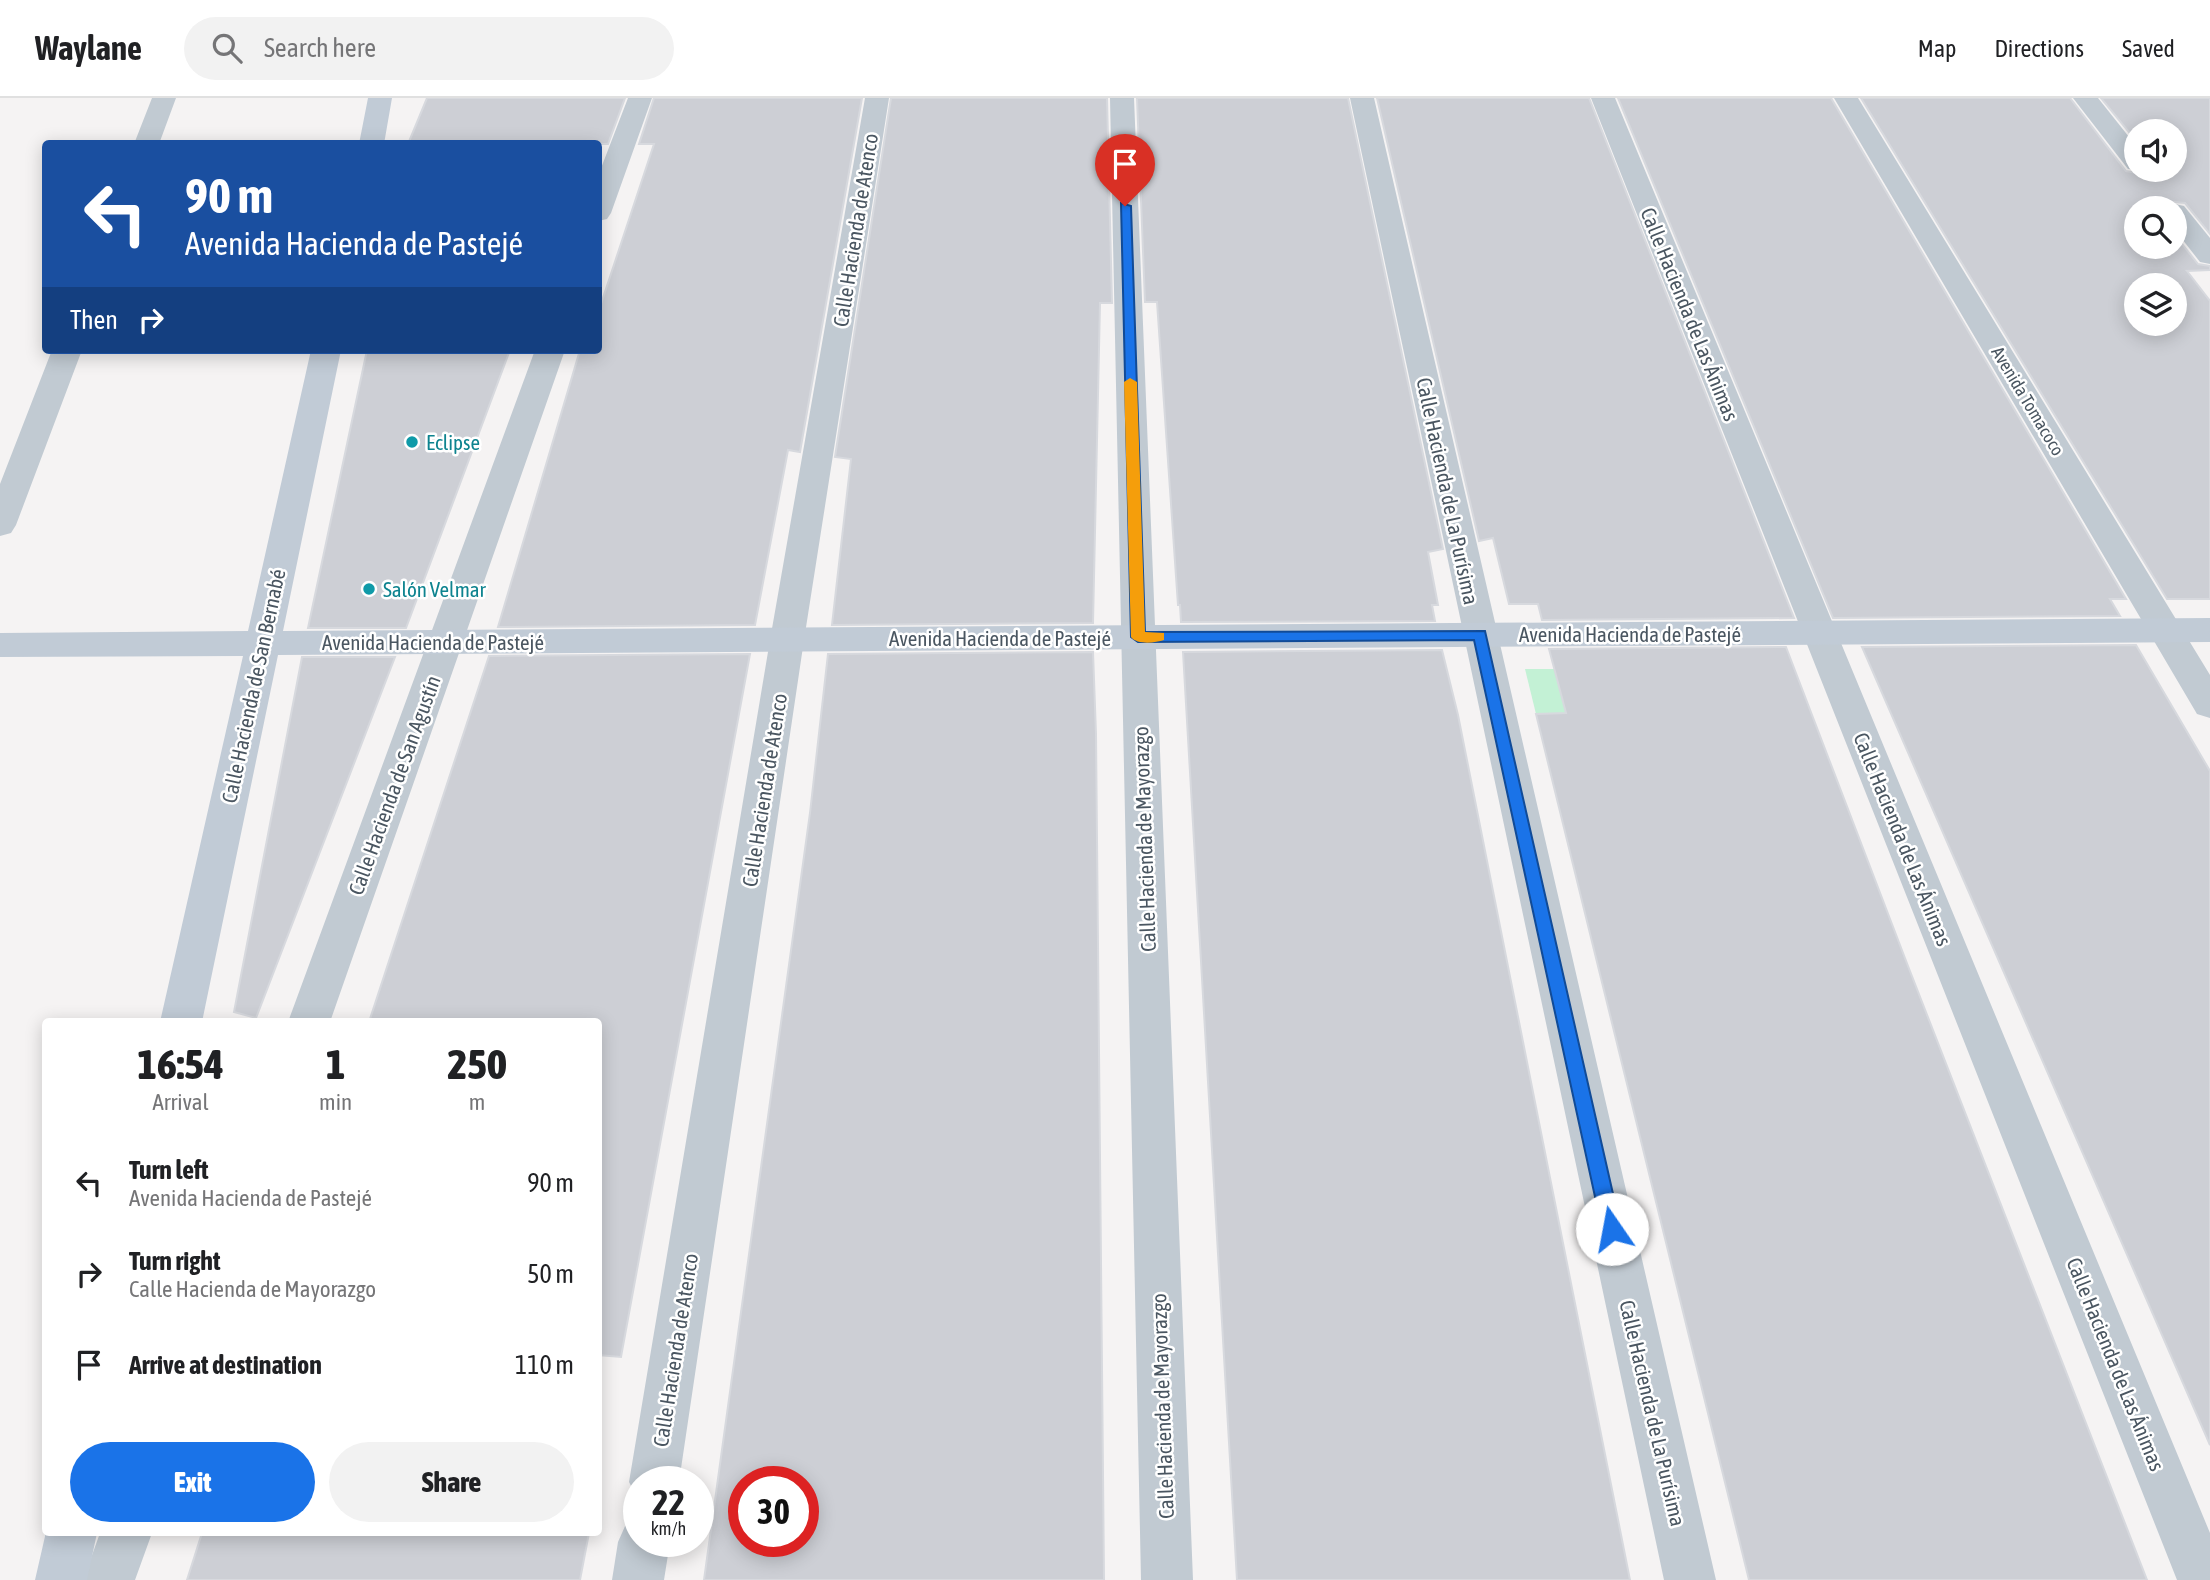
<!DOCTYPE html>
<meta charset="utf-8">
<style>
body{margin:0;font-family:"Asap Condensed",sans-serif;background:#f2f2f2;color:#202124;height:100vh;display:flex;flex-direction:column;font-size:26px;white-space:nowrap}
*{box-sizing:border-box;margin:0}
p{font-size:23px;color:#757577}
.icon{flex:none;width:38px;height:38px;fill:none;stroke:currentColor;stroke-width:2;stroke-linecap:round;stroke-linejoin:round}
.map{position:relative;flex:1;overflow:hidden}
.details{position:absolute;left:42px;top:920px;width:560px;height:518px;display:flex;flex-direction:column;background:#fff;border-radius:7px;box-shadow:0 4px 18px #0003}
.details>*{flex:none}
.guide{position:absolute;left:42px;top:42px;width:560px;height:214px;border-radius:7px;box-shadow:0 4px 18px #0003;background:#1a4fa0;color:#fff;overflow:hidden}
.buttons{position:absolute;left:2124px;top:21px;display:grid;gap:14px}
.buttons a{display:grid;place-items:center;width:63px;height:63px;border-radius:50%;background:#fff;box-shadow:0 4px 18px #0003;font-size:35px}
.speed{position:absolute;left:623px;top:1368px;display:flex;gap:14px;font-size:35px;font-weight:700;text-align:center}
.speed>*{display:grid;place-content:center;width:91px;height:91px;border-radius:50%;background:#fff;box-shadow:0 4px 18px #0003;line-height:1}
.speed small{font-size:18px;font-weight:400}
.speed .limit{border:10px solid #d22;background:#fff;color:#111}
.pin{position:absolute;display:grid;place-items:center;width:60px;height:60px;color:#fff;margin:-72px -30px;border-radius:50% 50% 50% 0;rotate:-45deg;box-shadow:0 0 7px #0007}
.pin .icon{rotate:45deg}
.me{position:absolute;width:77px;margin:-38px;rotate:348deg;stroke-linejoin:round;filter:drop-shadow(0 0 5px #0008)}
.turn{display:flex;align-items:center;gap:24px;height:147px;padding:0 28px;font-size:32px}
.turn .icon{width:91px;height:91px;stroke-width:2.5}
.turn b{display:block;font-size:49px;line-height:60px}
.then{display:flex;align-items:center;height:66px;padding:0 28px;background:#0003;gap:14px;font-size:26px}
.eta{display:flex;justify-content:space-evenly;align-items:center;height:119px;text-align:center}
.eta b{font-size:42px;font-weight:800;line-height:49px}
.action{display:flex;gap:14px;margin-top:auto;padding:14px 28px}
.action a{flex:1;height:80px;border-radius:42px;background:#1a73e8;color:#fff;font-size:28px;font-weight:800;line-height:80px;text-align:center}
.action a+a{background:#f2f2f2;color:#202124}
ul{padding:0;list-style:none}
li{display:flex;align-items:center;gap:21px;height:91px;padding:0 28px}
li div{flex:1}
li b{display:block;font-size:26px}
li em{font-style:normal}
header{display:flex;align-items:center;gap:42px;box-sizing:border-box;height:98px;padding:0 35px;background:#fff;border-bottom:2px solid #e0e0e0}
header strong{font-size:33px}
nav{display:flex;gap:38px;margin-inline-start:auto;font-size:24px}
.search{width:490px;height:63px;background:#f2f2f2;display:flex;align-items:center;gap:18px;box-sizing:border-box;padding:0 24px;border-radius:38px;color:#757577;font-size:26px}
.map>svg:first-child{display:block}
.green{fill:#c3f1d5}
.building{fill:#cdcfd5;stroke:#d7d9de;stroke-width:2;fill-rule:evenodd}
.lines{fill:none;stroke-linecap:round;stroke-linejoin:round}
.street{fill:#c1cad2;fill-rule:evenodd}
.secondary{fill:#c1cbd6;fill-rule:evenodd}
.route{fill:#1a73e8;stroke:#114b97;stroke-width:2}
.slow{fill:#f59e0b}
.culture-dot{fill:#0f9aa8;stroke:#fff;stroke-width:2.5}
.labels{text-anchor:middle;dominant-baseline:central;stroke-width:5;stroke-linejoin:round;paint-order:stroke}
.far-street-label{font-size:18px;fill:#4a5661;stroke:#fff}
.street-label{font-size:21px;fill:#4a5661;stroke:#fff}
.culture-label{font-size:21px;fill:#0d838f;stroke:#fff;text-anchor:start}
</style>
<header>
<strong>Waylane</strong>
<div class="search"><svg class="icon" aria-label="search" viewBox="0 0 24 24"><circle cx="10" cy="10" r="6"/><path d="M15 15l6 6"/></svg>Search here</div>
<nav><a>Map</a><a>Directions</a><a>Saved</a></nav>
</header>
<div class="map">
<svg width="2210" height="1482" viewBox="0 0 2210 1482">
<rect width="100%" height="100%" fill="#f5f3f3"/>
<path class="green" d="M1525 571H1554L1566 615 1536 616Z"/>
<path class="building" d="M427 0H625L608 46H408Z
M654 0H862L800 354 788 352 755 527 498 529 580 252H598V215L654 46H639Z
M891 0H1107L1112 205H1100L1093 525 832 527 851 361 835 359Z
M1137 0H1348L1443 451 1428 454 1438 507H1432L1435 523 1181 524 1180 507H1178L1157 204H1145Z
M1377 0H1589L1794 520 1542 522 1538 506H1509L1493 440 1479 443Z
M1618 0H1831L2126 501H2110L2120 518 1833 520Z
M1861 0H2070L2126 73 2137 75 2175 72V33H2137V44L2101 0H2210V136L2185 105 2174 104 2161 110H2137V149H2175V137L2198 166 2210 168V172L2187 173 2210 203V501H2167ZM2137 187H2175V226H2137Z
M367 252H510L406 530H308Z
M2136 547 2210 673V1347L1862 549Z
M1786 549 1908 868 2147 1482H1749L1536 616 1566 615 1549 551Z
M1442 552 1458 617 1630 1482H1237L1183 554Z
M1093 554 1096 636 1104 1482H704L810 715 828 556ZM744 1384H803V1444H744Z
M750 556 621 1259 598 1257V924H369L489 558Z
M302 559H395L256 920 234 914Z
M202 1435H589L580 1482H187Z"/>
<g class="lines">
<path class="street" d="M152 0H176L159 46H134Z
M628 0H652L611 115 607 121 598 123V78Z
M865 0H889L804 542 679 1384H639V1403L629 1384 770 542Z
M1110 0H1134L1193 1482H1141Z
M1350 0H1374L1716 1482H1664Z
M1591 0H1615L2210 1435V1482H2177Z
M1834 0H1858L2210 577V620L2197 616Z
M2073 0H2098L2137 49V72H2145L2128 71Z
M2175 106 2184 108 2210 140V166L2200 164 2175 132V110H2164Z
M52 252H82L16 427 11 435 0 438V386Z
M535 252H565L330 924H288Z
M639 1420V1444H670L664 1482H612L618 1444 626 1426Z
M100 1435H152L135 1482H83Z"/>
<path class="secondary" d="M368 0H392L384 46H359Z
M311 252H341L283 533 2210 520V544L278 557 202 924H160L243 558 0 559V535L248 533Z
M46 1434 97 1435 87 1482H35Z"/>
</g>
<path class="route" d="M1121 105 1131 108 1145 534 1485 533 1621 1131 1619 1137 1612 1140 1605 1137 1602 1131 1474 542 1138 544 1131 539Z"/>
<path class="slow" d="M1130 280 1137 284 1145 534 1164 535V542C1155 545 1137 547 1131 539L1124 284Z"/>
<g class="culture-dot">
<circle cx="412" cy="344" r="7"/>
<circle cx="369" cy="491" r="7"/>
</g>
<g class="labels">
<g class="far-street-label">
<text transform="translate(2028 303) rotate(59)">Avenida Tomacoco</text>
</g>
<g class="street-label">
<text transform="translate(855 132) rotate(-81)">Calle Hacienda de Atenco</text>
<text transform="translate(1690 216) rotate(68)">Calle Hacienda de Las Ánimas</text>
<text transform="translate(1448 393) rotate(78)">Calle Hacienda de La Purísima</text>
<text x="1630" y="536">Avenida Hacienda de Pastejé</text>
<text x="1000" y="540">Avenida Hacienda de Pastejé</text>
<text x="433" y="544">Avenida Hacienda de Pastejé</text>
<text transform="translate(253 588) rotate(-78)">Calle Hacienda de San Bernabé</text>
<text transform="translate(394 687) rotate(-70)">Calle Hacienda de San Agustín</text>
<text transform="translate(764 692) rotate(-81)">Calle Hacienda de Atenco</text>
<text transform="translate(1144 741) rotate(-92)">Calle Hacienda de Mayorazgo</text>
<text transform="translate(1903 741) rotate(68)">Calle Hacienda de Las Ánimas</text>
<text transform="translate(675 1252) rotate(-81)">Calle Hacienda de Atenco</text>
<text transform="translate(2116 1266) rotate(68)">Calle Hacienda de Las Ánimas</text>
<text transform="translate(1162 1308) rotate(-92)">Calle Hacienda de Mayorazgo</text>
<text transform="translate(1653 1315) rotate(77)">Calle Hacienda de La Purísima</text>
</g>
<g class="culture-label">
<text x="426" y="344">Eclipse</text>
<text x="383" y="491">Salón Velmar</text>
</g>
</g>
</svg>
<div class="buttons">
<a><svg class="icon" aria-label="sound" viewBox="0 0 24 24"><path d="M4 9h4l5-4v14l-5-4H4zM17 9q2 3 0 6"/></svg></a>
<a><svg class="icon" aria-label="search" viewBox="0 0 24 24"><circle cx="10" cy="10" r="6"/><path d="M15 15l6 6"/></svg></a>
<a><svg class="icon" aria-label="layers" viewBox="0 0 24 24"><path d="M12 4l9 5-9 5-9-5zM3 14l9 5 9-5"/></svg></a>
</div>
<div class="speed"><div>22<small>km/h</small></div><div class="limit">30</div></div>
<div class="pin" style="left:1125px;top:108px;background:#d93025"><svg class="icon" aria-label="arrive" viewBox="0 0 24 24"><path d="M6 21V4h12l-3 4 3 4H6"/></svg></div>
<svg class="me" style="left:1612px;top:1131px" viewBox="-20 -20 40 40"><circle r="19" fill="#fff"/><path d="M0-13L10 11 0 6-10 11z" fill="#1a73e8"/></svg>
<div class="guide">
<div class="turn"><svg class="icon" aria-label="left" viewBox="0 0 24 24"><path d="M17 20v-9H6M10 6l-5 5 5 5"/></svg><div><b>90 m</b>Avenida Hacienda de Pastejé</div></div>
<div class="then">Then<svg class="icon" aria-label="right" viewBox="0 0 24 24"><path d="M7 20v-9h11M14 6l5 5-5 5"/></svg></div>
</div>
<section class="details">
<div class="eta">
<div><b>16:54</b><p>Arrival</p></div>
<div><b>1</b><p>min</p></div>
<div><b>250</b><p>m</p></div>
</div>
<ul>
<li><svg class="icon" aria-label="left" viewBox="0 0 24 24"><path d="M17 20v-9H6M10 6l-5 5 5 5"/></svg><div><b>Turn left</b><p>Avenida Hacienda de Pastejé</p></div><em>90 m</em></li>
<li><svg class="icon" aria-label="right" viewBox="0 0 24 24"><path d="M7 20v-9h11M14 6l5 5-5 5"/></svg><div><b>Turn right</b><p>Calle Hacienda de Mayorazgo</p></div><em>50 m</em></li>
<li><svg class="icon" aria-label="arrive" viewBox="0 0 24 24"><path d="M6 21V4h12l-3 4 3 4H6"/></svg><div><b>Arrive at destination</b></div><em>110 m</em></li>
</ul>
<div class="action"><a>Exit</a><a>Share</a></div>
</section>
</div>
